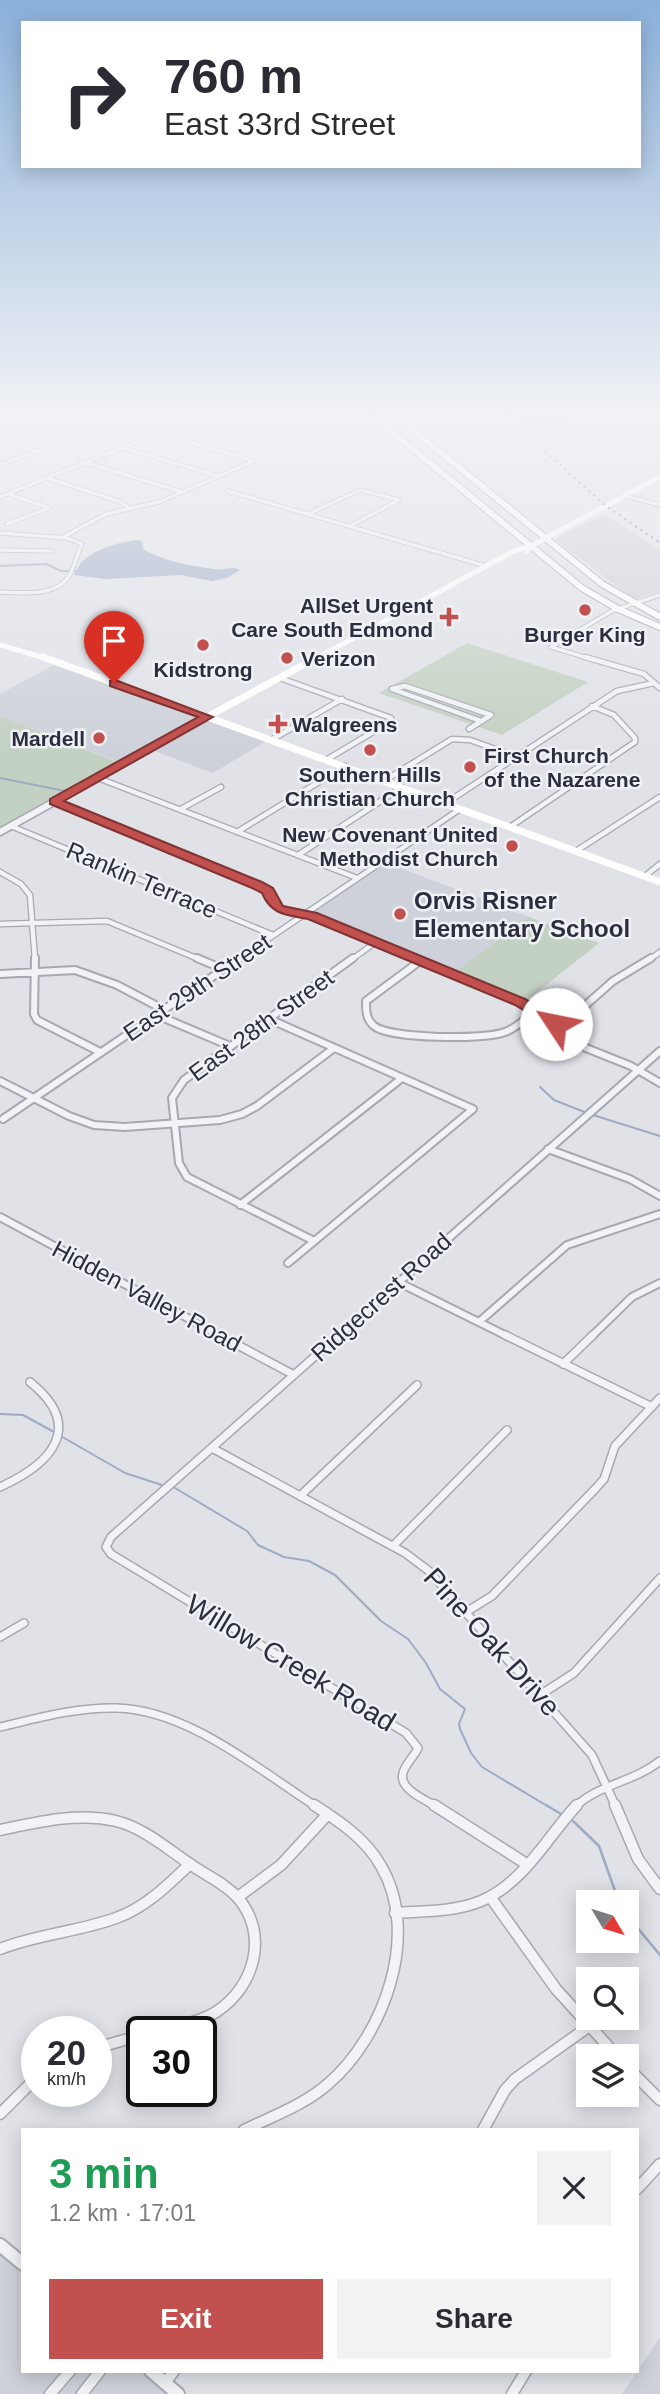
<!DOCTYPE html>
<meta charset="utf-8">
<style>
body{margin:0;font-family:Helvetica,sans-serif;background:#f2f2f3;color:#2b2b33;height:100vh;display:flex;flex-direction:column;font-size:26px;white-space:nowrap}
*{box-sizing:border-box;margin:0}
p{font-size:23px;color:#7c7c81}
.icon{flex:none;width:38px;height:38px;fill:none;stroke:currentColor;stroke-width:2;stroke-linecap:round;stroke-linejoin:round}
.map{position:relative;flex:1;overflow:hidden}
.side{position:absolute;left:21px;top:2128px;width:618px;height:245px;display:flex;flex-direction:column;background:#fff;border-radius:0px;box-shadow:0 4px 18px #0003}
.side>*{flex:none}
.guide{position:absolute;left:21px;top:21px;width:620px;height:147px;border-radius:0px;box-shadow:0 4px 18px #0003;background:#fff;color:#2b2b33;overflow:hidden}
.needle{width:46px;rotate:128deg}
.tools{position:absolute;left:576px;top:1890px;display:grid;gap:14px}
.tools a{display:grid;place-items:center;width:63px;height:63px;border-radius:0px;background:#fff;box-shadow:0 4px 18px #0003;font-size:35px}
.speed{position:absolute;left:21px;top:2016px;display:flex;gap:14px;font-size:35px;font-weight:700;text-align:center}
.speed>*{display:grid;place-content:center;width:91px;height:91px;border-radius:50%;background:#fff;box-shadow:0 4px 18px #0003;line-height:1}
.speed small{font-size:18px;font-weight:400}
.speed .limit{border:4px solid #111;border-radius:10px;background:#fff;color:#111}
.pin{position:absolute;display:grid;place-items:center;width:60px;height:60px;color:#fff;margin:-72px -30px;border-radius:50% 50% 50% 0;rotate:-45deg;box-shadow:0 0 7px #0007}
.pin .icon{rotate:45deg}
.me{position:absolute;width:77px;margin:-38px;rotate:304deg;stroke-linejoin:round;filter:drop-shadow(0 0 5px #0008)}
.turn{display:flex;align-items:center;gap:24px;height:147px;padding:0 28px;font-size:32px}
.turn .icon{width:91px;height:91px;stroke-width:2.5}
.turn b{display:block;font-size:49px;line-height:60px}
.round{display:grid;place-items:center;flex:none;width:74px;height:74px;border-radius:0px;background:#f2f2f3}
.headline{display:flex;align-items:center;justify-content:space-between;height:119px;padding:0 28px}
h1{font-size:42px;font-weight:600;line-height:52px;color:#1e9e55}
.cta{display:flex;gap:14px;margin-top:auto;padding:14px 28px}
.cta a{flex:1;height:80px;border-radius:0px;background:#c2504f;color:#fff;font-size:28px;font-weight:600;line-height:80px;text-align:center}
.cta a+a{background:#f2f2f3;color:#2b2b33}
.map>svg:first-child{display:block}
.built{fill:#ced1d9}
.green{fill:#c3d1c2}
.water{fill:#9eabc5}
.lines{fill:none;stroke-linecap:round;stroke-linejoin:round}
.stream-far1{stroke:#9eabc5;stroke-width:2}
.stream{stroke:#9eabc5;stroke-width:2.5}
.minor-far4-casing{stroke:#a6a8b2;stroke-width:5}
.minor-far3-casing{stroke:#a6a8b2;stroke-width:7}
.minor-far2-casing{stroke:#a6a8b2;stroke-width:10}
.minor-far1-casing{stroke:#a6a8b2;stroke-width:10}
.minor-casing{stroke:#a6a8b2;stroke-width:13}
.tertiary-far1-casing{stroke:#a6a8b2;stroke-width:9}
.tertiary-casing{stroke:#a6a8b2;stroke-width:16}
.primary-casing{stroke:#a0a5b2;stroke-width:8}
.minor-far4{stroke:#f2f3f6;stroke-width:3.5}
.minor-far3{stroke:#f2f3f6;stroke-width:4.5}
.minor-far2{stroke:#f2f3f6;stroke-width:6}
.minor-far1{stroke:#f2f3f6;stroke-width:7}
.minor{stroke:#f2f3f6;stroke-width:10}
.tertiary-far1{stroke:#f2f3f6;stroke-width:6}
.tertiary{stroke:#f2f3f6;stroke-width:12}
.secondary-far1{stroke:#fff;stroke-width:5}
.secondary{stroke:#fff;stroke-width:7}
.primary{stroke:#fff;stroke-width:6}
.rail{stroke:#7b8090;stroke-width:2;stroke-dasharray:2 4.5;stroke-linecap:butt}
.route{fill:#c2504f;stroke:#7e3433;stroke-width:2}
.poi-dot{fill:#c2504f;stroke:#eff1f5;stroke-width:2.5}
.labels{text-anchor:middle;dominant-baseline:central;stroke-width:5;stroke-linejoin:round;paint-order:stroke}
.far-poi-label{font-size:21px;font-weight:bold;fill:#2a2e3e;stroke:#eff1f5;text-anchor:end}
.street-label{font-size:24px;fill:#2a2e3e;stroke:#eff1f5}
.poi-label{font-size:24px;font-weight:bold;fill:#2a2e3e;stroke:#eff1f5;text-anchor:start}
.near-street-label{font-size:28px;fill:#2a2e3e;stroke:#eff1f5}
</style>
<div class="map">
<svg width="660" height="2394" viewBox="0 0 660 2394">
<rect width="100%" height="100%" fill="#e0e2e8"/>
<path class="built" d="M514 417H579L537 437Z
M604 514 660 550V592L634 599 557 541V538Z
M56 664 198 717 121 763 0 716V694Z
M206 719 268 740 213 773 152 750Z
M387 863 529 917 455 972 311 913Z
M0 2245 23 2264V2371H151L178 2394H0Z
M660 2337V2394H622Z"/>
<path class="green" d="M467 643 588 682 502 735 379 693Z
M0 716 117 762 0 827Z
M529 917 599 943 526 1001 455 972Z"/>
<path class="water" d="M138 540 142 541 143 549C163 561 191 566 214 569 223 571 233 565 240 570L227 578 212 581 180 575 106 579 74 575C83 551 114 543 138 540Z"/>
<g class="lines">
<path class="stream-far1" d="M0 566 46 564 61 571H77
M0 778 65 791
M540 1087 554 1100 587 1113
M593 1115 660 1136
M0 1414 23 1415 54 1432
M59 1435 125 1473 162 1485
M175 1488 247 1531 258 1545 284 1557 309 1561 335 1575 381 1621 408 1639 426 1663 440 1689 465 1709 459 1724 460 1729 471 1753 482 1767 549 1807"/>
<path class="stream" d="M546 1805 561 1814
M573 1821 599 1846 619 1902
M626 1914 660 1955"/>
<g class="minor-far4-casing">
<path id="minor-far4" d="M21 417 101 440
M77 433 107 421
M0 440 36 451
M123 448 218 476
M87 463 182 492
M0 465 82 434
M47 478 118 501 128 507
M228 491 486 566
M8 494 49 508
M626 496 660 505
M0 497 159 433 254 461
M308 514 360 490 399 500 350 526
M7 524 49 508
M0 533 67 538 82 544C77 554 75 566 69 576 56 597 21 593 0 592
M61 538 106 514 159 502 254 461
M0 550 52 551
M551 647 612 611 660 595
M551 647 591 659"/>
</g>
<g class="minor-far3-casing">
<path id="minor-far3" d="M585 657 644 674 660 688
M280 678 391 718 388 723 326 760
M469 729 491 715 405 686 392 689 481 721
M271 740 342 699
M98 778 357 878
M384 781 452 739 470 740 518 757
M54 802 257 885 268 891 273 904 279 909 312 916 419 960
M446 803 617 691 654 683
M181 809 221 787
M11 826 273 935
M510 827 635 742V738L614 715 592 706
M237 832 345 766
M576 851 660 797
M298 855 402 787
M0 872 21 884 30 895 35 960
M645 876 660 864
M0 924 107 921 201 960
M237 960 460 809
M351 960 376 942
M649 960 660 952"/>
</g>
<g class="minor-far2-casing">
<path id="minor-far2" d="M35 958 34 1014 37 1020 100 1052
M197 958 223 969
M415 958 529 1005 586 1048 631 1066 660 1083
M420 961 366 1001C366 1011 366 1019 374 1026 390 1039 485 1040 505 1032 517 1028 526 1018 536 1010
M0 974 75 970 117 985 157 1006 159 1016 230 1046
M269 1019 473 1109 288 1263
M556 1024 579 1011 613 981 651 958
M0 1081 69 1116 94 1125 125 1127 220 1120 242 1114 257 1106 334 1048
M3 1119 240 958
M548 1149 630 1179 660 1196
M240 1205 402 1078
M0 1217 223 1337
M314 1241 187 1177 179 1163 172 1098 184 1080 353 958
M398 1282 509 1337
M479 1322 567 1245 660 1214
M337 1337 660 1051
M591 1337 632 1297 660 1283"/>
</g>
<g class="minor-far1-casing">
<path id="minor-far1" d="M219 1335 294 1375
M339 1335 111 1537 106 1547 111 1554 406 1733 418 1748C414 1757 405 1764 403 1773 398 1789 426 1800 437 1807
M505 1335 652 1407
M563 1364 593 1335
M212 1448 405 1553 429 1571 592 1755 616 1807
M0 1487C51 1464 86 1427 30 1382
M300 1496 417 1385
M393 1546 507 1430
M466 1612 492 1596 596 1488 604 1479 615 1446 660 1398
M0 1637 24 1623
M540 1695 574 1673 660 1578
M0 1727C38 1718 77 1707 117 1708 188 1710 259 1770 317 1807
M575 1807C599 1784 634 1782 660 1761"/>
</g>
<g class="minor-casing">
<path id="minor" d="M434 1805 528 1865
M615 1805 638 1859 660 1889
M0 1830C38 1822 78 1812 116 1821 144 1828 166 1848 190 1864 205 1875 225 1883 238 1898 269 1934 255 1987 216 2012 198 2023 175 2026 155 2032
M238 1897 281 1865 327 1815
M491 1898 556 1989 617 2056
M395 1913C423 1911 455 1912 481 1901 524 1883 547 1837 577 1805
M0 1949C37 1934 78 1932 116 1918 145 1908 168 1885 190 1864
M96 2048 142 2035
M626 2066 660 2100
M0 2114 37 2077
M244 2130C273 2116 304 2105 328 2084 384 2036 421 1934 381 1866 366 1839 339 1821 314 1805
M483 2130 505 2090 515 2079 588 2027
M637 2189 660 2164
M165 2383 174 2371
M50 2394 70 2371
M82 2394 100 2371
M512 2394 526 2371"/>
</g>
<g class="tertiary-far1-casing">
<path id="tertiary-far1" d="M0 832 207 717"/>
</g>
<g class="tertiary-casing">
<path id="tertiary" d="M0 2245 23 2264
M151 2371 178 2394"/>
</g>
<g class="primary-casing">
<path id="primary" d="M374 417 582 588 618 609 660 627
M397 417 602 584 660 617"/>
</g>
<use href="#minor-far4" class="minor-far4"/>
<use href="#minor-far3" class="minor-far3"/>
<use href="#minor-far2" class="minor-far2"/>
<use href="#minor-far1" class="minor-far1"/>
<use href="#minor" class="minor"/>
<use href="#tertiary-far1" class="tertiary-far1"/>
<use href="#tertiary" class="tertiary"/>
<path class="secondary-far1" d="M527 551 531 546 660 477
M0 645 48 659
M315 659 514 551 531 546"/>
<path class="secondary" d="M43 657 660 882
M207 717 318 657"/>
<use href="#primary" class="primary"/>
<path class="rail" d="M506 417 606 506 660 543"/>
</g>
<linearGradient id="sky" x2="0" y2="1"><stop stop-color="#8ab0da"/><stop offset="0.55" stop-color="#f1f2f5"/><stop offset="1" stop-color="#f1f2f5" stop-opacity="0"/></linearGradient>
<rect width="660" height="752" fill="url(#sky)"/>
<path class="route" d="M110 681H118L213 717 64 801 262 882 273 888 283 906 317 913 525 999 561 1021 563 1024 561 1027H551L515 1005 308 919C287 915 271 915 262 893L252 888 50 804V799L198 717 110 686Z"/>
<g class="poi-dot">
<circle cx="585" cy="610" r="7"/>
<path d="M445.5 606.5h7v7h7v7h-7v7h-7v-7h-7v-7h7z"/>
<circle cx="203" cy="645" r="7"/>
<circle cx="287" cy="658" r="7"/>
<path d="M274.5 713.5h7v7h7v7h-7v7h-7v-7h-7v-7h7z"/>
<circle cx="99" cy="738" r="7"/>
<circle cx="370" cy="750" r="7"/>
<circle cx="470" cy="767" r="7"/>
<circle cx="512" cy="846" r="7"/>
<circle cx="400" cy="914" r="7"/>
</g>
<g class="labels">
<g class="far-poi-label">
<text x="433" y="605">AllSet Urgent<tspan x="433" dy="24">Care South Edmond</tspan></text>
<text x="585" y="634" text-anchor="middle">Burger King</text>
<text x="301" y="658" text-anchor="start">Verizon</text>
<text x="203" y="669" text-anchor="middle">Kidstrong</text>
<text x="292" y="724" text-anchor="start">Walgreens</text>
<text x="85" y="738">Mardell</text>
<text x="484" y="755" text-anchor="start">First Church<tspan x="484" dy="24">of the Nazarene</tspan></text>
<text x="370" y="774" text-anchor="middle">Southern Hills<tspan x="370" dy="24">Christian Church</tspan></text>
<text x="498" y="834">New Covenant United<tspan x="498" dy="24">Methodist Church</tspan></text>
</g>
<g class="street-label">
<text transform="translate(142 880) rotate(23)">Rankin Terrace</text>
<text transform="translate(197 987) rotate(-34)">East 29th Street</text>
<text transform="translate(261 1025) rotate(-36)">East 28th Street</text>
<text transform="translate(147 1296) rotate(28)">Hidden Valley Road</text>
<text transform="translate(381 1297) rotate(-42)">Ridgecrest Road</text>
</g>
<g class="poi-label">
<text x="414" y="900">Orvis Risner<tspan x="414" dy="28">Elementary School</tspan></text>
</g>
<g class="near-street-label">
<text transform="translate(492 1642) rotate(48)">Pine Oak Drive</text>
<text transform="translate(291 1663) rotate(31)">Willow Creek Road</text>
</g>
</g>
</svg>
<div class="tools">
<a><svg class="needle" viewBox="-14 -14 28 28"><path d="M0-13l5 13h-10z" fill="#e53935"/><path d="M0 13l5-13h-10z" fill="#7c7c81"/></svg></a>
<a><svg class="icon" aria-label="search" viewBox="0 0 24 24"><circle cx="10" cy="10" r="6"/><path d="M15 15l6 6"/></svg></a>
<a><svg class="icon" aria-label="layers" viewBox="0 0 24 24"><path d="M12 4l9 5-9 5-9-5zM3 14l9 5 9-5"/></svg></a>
</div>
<div class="speed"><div>20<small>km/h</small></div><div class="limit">30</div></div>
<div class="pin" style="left:114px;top:683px;background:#d93025"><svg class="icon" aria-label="arrive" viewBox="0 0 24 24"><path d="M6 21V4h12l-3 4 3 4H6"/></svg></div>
<svg class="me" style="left:556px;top:1024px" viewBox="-20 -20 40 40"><circle r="19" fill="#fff"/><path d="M0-13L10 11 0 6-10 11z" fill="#c2504f"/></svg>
<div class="guide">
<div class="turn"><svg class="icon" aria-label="right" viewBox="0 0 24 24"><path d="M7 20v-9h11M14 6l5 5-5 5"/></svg><div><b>760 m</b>East 33rd Street</div></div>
</div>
<section class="side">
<div class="headline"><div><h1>3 min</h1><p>1.2 km · 17:01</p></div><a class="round"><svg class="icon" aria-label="close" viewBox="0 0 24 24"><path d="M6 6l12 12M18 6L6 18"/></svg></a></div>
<div class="cta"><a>Exit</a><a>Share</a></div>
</section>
</div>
